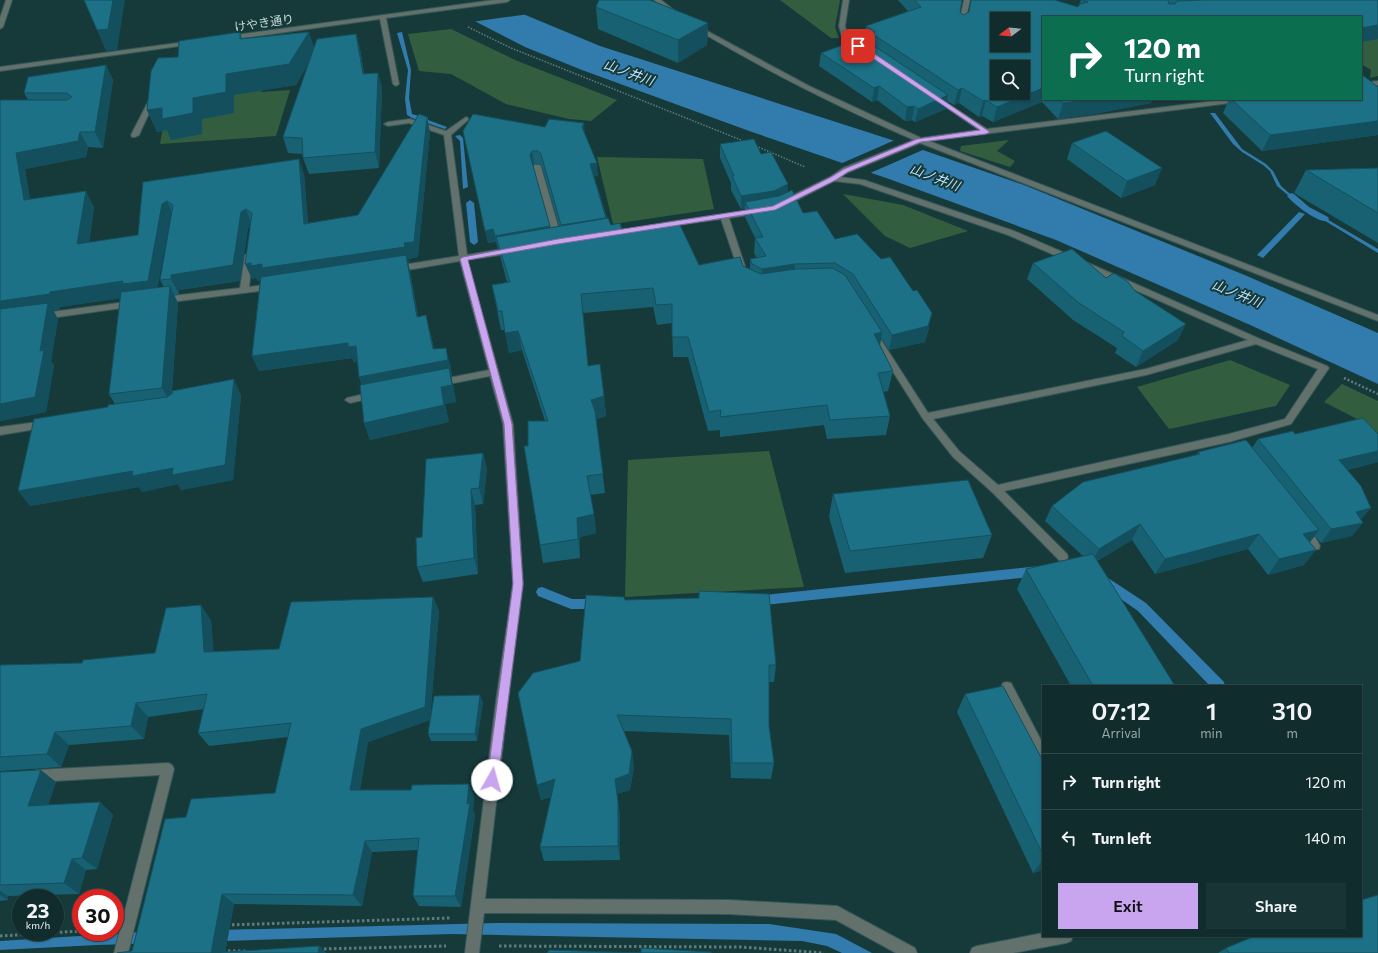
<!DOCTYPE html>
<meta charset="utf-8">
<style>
body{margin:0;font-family:Commissioner,"Noto Sans JP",sans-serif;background:#193434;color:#f1f3f6;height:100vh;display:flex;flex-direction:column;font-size:15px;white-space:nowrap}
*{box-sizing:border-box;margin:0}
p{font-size:13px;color:#9ca7a9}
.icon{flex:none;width:22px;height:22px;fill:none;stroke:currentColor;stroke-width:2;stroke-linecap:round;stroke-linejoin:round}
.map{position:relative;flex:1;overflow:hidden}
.side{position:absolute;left:1042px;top:685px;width:320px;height:252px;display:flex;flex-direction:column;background:#102c2c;border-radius:0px;box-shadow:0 1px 3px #0004,0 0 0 1px #304848}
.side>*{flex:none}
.hud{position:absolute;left:1042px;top:16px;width:320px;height:84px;border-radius:0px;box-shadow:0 1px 3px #0004,0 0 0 1px #304848;background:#0b6e4f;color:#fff;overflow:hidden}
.needle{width:26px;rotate:254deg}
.buttons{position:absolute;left:990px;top:12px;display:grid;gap:8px}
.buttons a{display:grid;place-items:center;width:40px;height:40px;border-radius:0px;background:#102c2c;box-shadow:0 1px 3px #0004,0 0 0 1px #304848;font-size:20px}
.speed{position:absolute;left:12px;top:889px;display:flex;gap:8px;font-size:20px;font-weight:700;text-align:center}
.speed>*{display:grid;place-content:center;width:52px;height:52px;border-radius:50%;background:#102c2c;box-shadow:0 1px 3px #0004,0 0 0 1px #304848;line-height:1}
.speed small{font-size:10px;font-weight:400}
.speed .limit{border:6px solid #d22;background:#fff;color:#111}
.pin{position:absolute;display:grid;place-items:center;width:34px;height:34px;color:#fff;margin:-17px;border-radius:8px;box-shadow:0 2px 6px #0006}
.me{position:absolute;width:44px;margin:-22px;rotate:7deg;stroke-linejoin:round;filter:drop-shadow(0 0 3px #0008)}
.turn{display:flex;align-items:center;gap:14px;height:84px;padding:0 16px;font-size:18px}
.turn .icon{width:52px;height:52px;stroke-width:2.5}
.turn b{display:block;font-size:28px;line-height:34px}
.eta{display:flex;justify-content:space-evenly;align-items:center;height:68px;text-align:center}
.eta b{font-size:24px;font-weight:600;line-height:28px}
.cta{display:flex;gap:8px;margin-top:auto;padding:8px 16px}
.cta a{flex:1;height:46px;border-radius:0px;background:#c8a5ee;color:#111;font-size:16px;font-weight:600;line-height:46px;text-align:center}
.cta a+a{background:#193434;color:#f1f3f6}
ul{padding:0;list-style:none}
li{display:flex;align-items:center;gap:12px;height:56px;padding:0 16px;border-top:1px solid #304848}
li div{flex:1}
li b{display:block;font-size:15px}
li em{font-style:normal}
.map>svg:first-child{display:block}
.green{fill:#325e3f}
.water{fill:#317cac}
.pier{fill:#163a3a}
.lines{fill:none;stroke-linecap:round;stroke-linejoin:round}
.stream{fill:#317cac;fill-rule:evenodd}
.minor-casing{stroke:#365757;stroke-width:2}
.path-far2{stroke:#5f7c7c;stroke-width:1.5;stroke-dasharray:1.5 1.5;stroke-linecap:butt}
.path-far1{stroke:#5f7c7c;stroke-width:2.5;stroke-dasharray:2 2;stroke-linecap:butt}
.path{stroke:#5f7c7c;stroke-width:3;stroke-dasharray:2.5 2.5;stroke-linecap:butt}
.minor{fill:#63716d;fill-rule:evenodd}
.wall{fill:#186173;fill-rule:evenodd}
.shaded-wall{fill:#144f5e}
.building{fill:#1c7186;stroke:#144f5e;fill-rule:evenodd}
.route{fill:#c8a5ee;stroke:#826b9b}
.labels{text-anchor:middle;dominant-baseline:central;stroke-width:4;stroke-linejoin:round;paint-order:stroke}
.far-street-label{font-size:12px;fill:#c7dbda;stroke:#163a3a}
.far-water-label{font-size:13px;font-style:italic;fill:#bde1fc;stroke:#163a3a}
</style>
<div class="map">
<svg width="1378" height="953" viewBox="0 0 1378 953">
<rect width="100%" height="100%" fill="#163a3a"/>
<path class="green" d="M780 0H840L835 27 839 38H831Z
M1378 24V76L1370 78 1371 70 1361 64V27Z
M451 29 515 60 617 100 591 121 569 119 506 104 451 74 419 71 408 34Z
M258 52 261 92 290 90 276 136 160 144 174 63Z
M1009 140 997 151 1015 161 1010 167 960 151 961 146Z
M597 157 703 159 714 209 613 224Z
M843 194 903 205 968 231 910 248 885 236Z
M1230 360 1290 385 1276 406 1169 429 1137 387Z
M1342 384 1378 401V441L1359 420 1324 402Z
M769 451 804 587 625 597 628 460Z"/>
<path class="water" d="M489 0 600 46 920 149 1024 185 1247 276 1378 333V384L1248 324 1056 240 889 179 752 132 582 70 525 47 459 13Z
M402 32 411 70 409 98 412 114C418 116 422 116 428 118V120L447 127 445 129 412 118 407 115 405 99 408 70 397 33Z
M1210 113H1215L1242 149 1266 164 1273 171 1281 186 1304 206H1301L1277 186 1270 171 1263 165 1242 152 1233 144Z
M460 135 463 138 468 187 463 189 460 141 455 136Z
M1313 211 1378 249V253L1312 213Z
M1299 212 1305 214 1263 258 1257 255Z
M496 923 769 924 836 934 872 953H842L827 946 802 941 451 934 97 945 0 950V941L143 932Z"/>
<path class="pier" d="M439 0H494L529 14 471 22 457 15Z
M895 140 925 149 868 174 840 164Z"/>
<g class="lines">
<path class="stream" d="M1291 193 1294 194 1309 207 1328 217 1329 219 1328 221C1317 223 1294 204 1287 196Z
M470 200 474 203 478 242 474 245 470 242 466 203Z
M1039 566 1043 568 1045 571 1043 574 1039 576 756 606 752 605 750 601 752 597 756 596Z
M1102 574 1146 603 1224 682 1225 686H1210L1138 611 1098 583 1096 579 1098 575Z
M542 587 572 599H599L603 600 605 604 603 608 599 609H571L538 596 536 592 538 588Z"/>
<g class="minor-casing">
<path id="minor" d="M6 0H12L3 27 0 29V18Z
M494 0H510L507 2 386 18 399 84 396 86 393 84 380 19 228 40 225 38 228 36Z
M654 0H661L679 14 674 15Z
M843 0H849L845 26 848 36 865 48V50H861L842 37 839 26Z
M964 0H970L964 27 961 29 958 27Z
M696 25 809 86 921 138 979 130 934 99V97L936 96 987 129 1230 99H1249L1246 101 929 141 1378 315V321L920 143 849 172 840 177 864 180 1014 231 1074 257 1075 259 1074 261H1068L1008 235 860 184 834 181 787 205H781V201L830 177 843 168 914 140C838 107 765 70 694 28L693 27Z
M192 41 194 42V44L0 71V67Z
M1378 81V85L1361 87V83Z
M153 96 156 98 139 135 135 137H132L131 135 150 98Z
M466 117 468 118V120L451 135 467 255 513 247 517 250 513 253 467 260 513 424 523 584 508 701 485 899 729 900 837 906 915 948 917 953H896L836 920 729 914 484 913 479 953H465L496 701 513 584 503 424 490 376 438 386 433 383 438 380 489 370 460 261 396 272 392 269 396 266 459 256 444 135 409 123 388 126 384 124 388 122 410 119 446 131Z
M534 165H540L541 167 562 240 561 242H558L554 240 533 167Z
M758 209H761V213L729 218 746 269 742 272 738 269 721 219 663 227 659 225 663 223Z
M249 252 253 255 249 287 272 284 275 285 276 287 275 289 163 303 159 300 163 297 240 288 245 255Z
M1086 262 1260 339 1327 366 1329 368 1291 424 1229 442 1004 491 1067 554 1068 557 1067 560 1063 561 1059 560 992 492 953 457 923 419 869 334 870 332H876L928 413 1146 369 1248 340 1083 267 1082 265ZM1256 344 1318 369 1285 419 1229 434 998 485 959 451 933 419 1146 375Z
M133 301 136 302 137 304 136 306 44 319 40 316 44 313Z
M373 392 376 393 378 395 376 397 350 403 345 400 347 398Z
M46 421 51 425 49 427 0 435V427Z
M1303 527C1310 529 1317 539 1320 546L1319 549C1310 552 1302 538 1298 531L1299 528Z
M1007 682 1011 683 1043 744V762L1039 760 1001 687 1003 683Z
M168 763 172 765 174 769 128 953H114L160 775 36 782 32 780 30 776 32 772 36 770Z
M1043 933V936H1073L1071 941 1066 943 1013 953H970L972 948 977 946Z"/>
</g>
<path class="path-far2" d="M468 27 511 48 746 142
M756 146 805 167"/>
<path class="path-far1" d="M1344 378 1378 394"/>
<path class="path" d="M227 925 450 918
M0 936 81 931
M499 946 741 947 824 953
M319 949 446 946
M223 951H246"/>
<use href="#minor" class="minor"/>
</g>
<path class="wall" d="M898 0H962L960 12 963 15 1078 7 1081 0H1378V39L1361 42 1043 17V99H1153L1151 103 1094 114 1058 119 1042 102 993 122 982 116 979 117 959 103 954 105 947 101 946 109 915 122 912 120 905 121 877 100 872 102 819 66 821 53 864 39 866 26 908 11Z
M596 7 708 23 707 45 678 63 598 29Z
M240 32 242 38 309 32 314 48 356 34 360 49 364 74 378 73 382 89 379 168 309 174 303 158V154L288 153 283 137 308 64 296 85 234 95V113L202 119V134L171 140 167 130 157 132 147 110 178 57Z
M106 65 113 80 103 148 88 147 86 157 25 169 30 200 94 207 89 243 138 235 143 182 304 174 308 223 358 215 430 132 418 257 408 259 409 263H408L410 271 418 317 430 331 434 349 450 364 452 376H451L453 385 456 402 445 404 449 422 370 440 364 423 362 385 359 377 357 362H354L352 358 259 371 252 356 260 281H258L256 278 252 279 251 226 248 228 240 281 179 290V294L174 295 178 303 172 391 241 395 233 480 181 490 178 484 142 492 139 487 30 506 108 407 115 404 109 394 120 298 60 307V310H53L58 319 51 361 54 365 46 412 0 421 28 100 24 93ZM171 219 160 280 164 287 157 288 170 220Z
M1378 87V135L1262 151 1223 113 1229 99H1361Z
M463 131 585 135 598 176H594L607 218 611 225 699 265 743 266 750 269V259L757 258 754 253 755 238 745 217V209H741L731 190V183L720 158V144L761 154 788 184 787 193 803 213 835 239 929 328 925 342 889 350 881 338 880 345 893 371 888 391 883 392 890 416 886 435 827 439 824 425 720 437V430L708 431 688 357H673L672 323 657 325 653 307 583 313 588 366 604 396 606 416 596 419 605 493 590 495 594 514 596 533 580 537V558L543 563 540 545 528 446 545 421 522 350 509 353 505 330H501L492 285 507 282 500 256 496 242 488 243ZM534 164H540L542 167 559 226 550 228 533 165Z
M1072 143 1155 185 1121 198 1067 159Z
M1378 168V243L1294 193 1306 170Z
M1033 263 1178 340 1136 367 1115 353 1117 348 1073 320 1027 279Z
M1295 434H1378V462L1347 470 1371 508 1361 519 1352 536 1321 543 1315 536 1310 542 1304 565 1268 575 1248 549 1155 574 1132 540 1097 561 1175 686H1071L1017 589 1026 569 1083 556 1045 521 1052 506 1197 454 1198 452 1252 448 1258 439Z
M483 453 487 469 483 504 475 505 478 574 423 582 417 567 422 537Z
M833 494 992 535 983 558 845 573 829 517Z
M433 597 439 611 430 720 483 702 477 741H431L428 734 430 720 368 742 360 790H411L469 784 474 797 473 810 475 815 461 907 419 906 413 896 418 850 372 852 362 906 234 904 225 952 319 946 326 953H117L132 951 186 817 275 793 288 737 209 746 198 733 204 709 148 717 144 739 69 745 61 767 0 771V665L82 663 155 653 211 620 213 652 279 649Z
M625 600 776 665 774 682H769V726L774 763 771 779 731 778 729 735 624 731 634 767 630 790 617 794 620 816V860L544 861 540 847 551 797 541 800 537 785 580 661Z
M965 694 1043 761V870L1033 873 957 712Z
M0 772 56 782 48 805 100 802 113 815 97 869 86 870 79 894 8 896V900L0 901Z
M1226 948 1378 953H1218Z"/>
<path class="shaded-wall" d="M113 0H125L117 50 106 51 97 30Z
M708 23 707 45 678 63V40Z
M1378 25V39L1361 42V28Z
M309 32 315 52 296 85 234 95V113L202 119V134L171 140 167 130 157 132 147 110 193 98 226 74Z
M356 34 360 49 367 90 363 74Z
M106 65 113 80 103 148 95 132Z
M378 73 382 89 379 168 375 152Z
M879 86 877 100 872 102 874 88Z
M962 88 959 103 954 105 958 90Z
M1043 88V97L1042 102 993 122 997 107Z
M948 95 946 109 915 122 918 109Z
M1098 99H1153L1151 103 1094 114 1058 119 1063 103Z
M986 100 982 116 979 117 983 101Z
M914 106 912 120 905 121 907 107Z
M427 117 430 132 418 257 408 259 409 263H408L410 271 421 332 266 280 258 281 256 278 252 279 245 264 404 243Z
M1378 121V135L1262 151 1270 135Z
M584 123 585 135 582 127Z
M80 132 88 147 86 157 25 169 33 216 24 200 16 153Z
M532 151 534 164 532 167 530 155Z
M299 159 304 174 309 239 304 224Z
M597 163 598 176 591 177 590 164Z
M1162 168 1155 185 1121 198 1127 181Z
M788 184 787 197 745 202V209H741V196Z
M86 191 94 207 86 260 77 244Z
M167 201 174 217 170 220 156 297H130L60 307V310H53L58 319 51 361 54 365 46 412 0 421V301L50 292 123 281 162 204Z
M246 209 252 225 248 228 240 281 179 290V294L171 279V275L241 212Z
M606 218 607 230 562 237 561 225Z
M550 226 551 239 496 237 498 249 495 236Z
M493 229 496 242 488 243 485 231Z
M795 264 794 280 761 284 762 269Z
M170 286 178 303 171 404 162 388Z
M932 313 925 342 889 350 892 335Z
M426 315 437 362 446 348 450 364 452 376H451L453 385 456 402 445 404 449 422 370 440 364 423 365 393 359 377 433 349Z
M1186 324 1178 340 1136 367 1143 351Z
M518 331 522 350 509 353 505 333Z
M882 332 879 352 874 334Z
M348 343 356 346 361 361 354 362 352 358 259 371 252 356Z
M234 379 241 395 233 480 181 490 178 484 142 492 139 487 30 506 18 491Z
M604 396 606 416 593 419 591 400Z
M1378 451V462L1328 474 1339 460Z
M483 453 487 469 483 504 479 488Z
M471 489 475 505 478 574 474 558Z
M1371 508 1359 521 1356 512Z
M594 514 596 533 580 537V558L578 539 577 518Z
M1363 523 1352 536 1321 543 1331 529Z
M1140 524 1132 540 1091 564 1099 549Z
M1319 530 1307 546 1303 534Z
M1259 534 1248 549 1155 574 1165 559Z
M1316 550 1304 565 1268 575 1279 559Z
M433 597 439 611 430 720 368 742 358 802 350 790 361 729Z
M201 605 211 620 215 666 204 652Z
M480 695 483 702 477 741 475 734Z
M136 703 148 717 144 739 131 726Z
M55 732 69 745 61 767 47 754Z
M632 751 634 767 630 790 617 794 620 816V860L618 846 615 779Z
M41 770 56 782 43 818 28 806Z
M555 779 558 794 541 800 537 785Z
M469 784 474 797 473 810 475 815 461 907 455 896Z
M100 802 113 815 97 869 82 858Z
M365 841 372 852 362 906 353 895Z
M72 859 86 870 79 894 64 883Z
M1043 859V870L1033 873Z
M0 891 8 896V900L0 895Z
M222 894 234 904 225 953H211Z
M319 946 326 953H318Z"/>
<path class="building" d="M84 0H113L108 29 97 30Z
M599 0H650L708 23 678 40 596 7Z
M914 0H962L960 12 963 15 969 12 971 0H1055L1078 7 1080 4 1088 2 1083 0H1169L1168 2 1169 4H1175L1177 1 1204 0H1378V25L1361 28V17H1043V88L997 107 986 100 983 101 962 88 958 90 871 33 875 32 866 26 921 7ZM997 19H1023V45H997ZM997 67H1023V93H997Z
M240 32V39L309 32 289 64 226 74V92L193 98V113L162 119V108L147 110 151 71 158 58 178 57 179 41Z
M356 34 363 74 378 73 375 152 303 158 302 138 283 137 317 39Z
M862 38 948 95 918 109 914 106 907 107 879 86 874 88 821 53Z
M106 65 95 132H80L78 141 16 153 24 200 86 191 77 244 138 235 143 182 299 159 304 224 358 215 419 114 427 117 414 242 404 243 405 247 262 268V264L251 266V263L245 264 252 213 246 209 241 212 233 265 171 275V279L160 280 173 205 167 201 162 204 148 281 123 284V281L50 292V294L0 301V100H67L72 97 67 93H24L28 77Z
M1361 74 1378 87V121L1270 135 1231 99H1361Z
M1059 99H1098L1063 103Z
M473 114 545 127 549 119 584 123 582 127 597 163 590 164 606 218 561 225 541 154 538 151H532L530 155 550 226 495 236 493 229 485 231 463 131Z
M1106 131 1162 168 1127 181 1072 143Z
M754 139 761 154 771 152 788 184 774 191 741 196 732 176H734L720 144Z
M1378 168V213L1306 170Z
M792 190 803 213 817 211 835 239 857 234 881 259 890 257 913 291 917 290 932 313 928 326 892 335 853 274 835 263 795 264 762 269 752 264 750 259 766 256 755 238 763 237 745 202 779 196Z
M608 218 611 225 620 223 622 230 675 221 677 225H680L699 265 740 257 743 266 761 274 796 269 832 268 845 275 882 332 874 334 893 371 878 373 890 416 830 420 827 405 720 417 721 410 709 412 688 337H672V304L656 305 653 288 581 294 588 366 600 364 604 396 591 400 595 411 603 474 587 476 594 514 577 518 578 539 540 545 524 446H528V421H548L518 331 505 333 502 311H498L492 285 510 282 496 237Z
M1072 249 1106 278 1114 273 1128 282 1135 291 1186 324 1143 351 1122 336 1124 332 1079 303 1033 263Z
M406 255 417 317 426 315 433 349 446 348 448 360 359 377 356 346 348 347V343L252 356 261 277Z
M170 286 162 388 109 394 121 292Z
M48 303 40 351 44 350 35 397 0 404V309Z
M449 368 452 385 441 387 444 405 364 423 360 385Z
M234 379 225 465 172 475 173 468 132 476 133 471 18 491 34 419 108 407V405L167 397 173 393 172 391Z
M1363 418 1378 434V451L1339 460 1361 486 1371 508 1356 512 1363 523 1331 529 1258 439 1293 431 1295 434Z
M1246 440 1319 530 1303 534 1316 550 1279 559 1259 534 1165 559 1140 524 1099 549 1052 506 1083 482 1200 454 1198 452Z
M483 453 479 488 471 489 474 558 417 567 416 538 422 537 426 459Z
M968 480 992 535 850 551 833 494Z
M1093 554 1175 686H1093L1026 569Z
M699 591 769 594 776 665H769V726L774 763H732L731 719 617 715 632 751 629 774 615 779 618 802V846L540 847 555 779 537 785 518 693 533 673 580 661 586 595 624 597 625 600 699 598Z
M433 597 425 707 361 729 350 790H411L412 785 469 784 467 804 470 803 455 896H413L419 838 365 841 353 895 222 894 211 953 319 946 318 953H117L132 951 165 819 186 817 191 799 275 793 291 723 198 733 207 694 136 703 131 726 55 732 47 754 0 757V665L82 663 83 660 155 653 166 608 201 605 204 652 279 649 291 602Z
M1003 686 1043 761V855L965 694Z
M480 695 475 734H428L434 696Z
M41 770 28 806 100 802 82 858 72 859 64 883 0 885V772Z
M1378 895V953H1229L1226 948 1255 936H1361V900Z
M641 948 711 952V953H641Z
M549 950 641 953H547Z"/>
<path class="route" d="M856 44H860L990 132 986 134 921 142 848 172 836 180 775 210 558 244 468 260 512 424 523 584 498 780 496 784 492 786 488 784 487 780 513 584 504 424 460 259 463 257 558 239 773 206 831 177 844 169 917 139 980 130 856 47Z"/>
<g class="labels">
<g class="far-street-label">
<text transform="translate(264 22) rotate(-8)">けやき通り</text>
</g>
<g class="far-water-label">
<text transform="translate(629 72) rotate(20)">山ノ井川</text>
<text transform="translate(935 177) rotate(21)">山ノ井川</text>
<text transform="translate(1237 293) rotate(22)">山ノ井川</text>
</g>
</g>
</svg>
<div class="buttons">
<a><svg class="needle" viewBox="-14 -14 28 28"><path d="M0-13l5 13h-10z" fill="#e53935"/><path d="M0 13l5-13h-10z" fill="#9ca7a9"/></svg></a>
<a><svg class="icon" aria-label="search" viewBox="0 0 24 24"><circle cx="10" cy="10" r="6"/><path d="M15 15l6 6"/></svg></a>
</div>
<div class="speed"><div>23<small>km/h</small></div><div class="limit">30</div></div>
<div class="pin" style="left:858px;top:46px;background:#d93025"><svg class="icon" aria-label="arrive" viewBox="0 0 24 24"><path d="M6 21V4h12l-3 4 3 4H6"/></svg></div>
<svg class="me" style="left:492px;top:780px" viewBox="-20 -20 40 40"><circle r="19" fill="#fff"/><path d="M0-13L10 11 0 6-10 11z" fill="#c8a5ee"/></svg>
<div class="hud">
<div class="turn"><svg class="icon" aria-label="right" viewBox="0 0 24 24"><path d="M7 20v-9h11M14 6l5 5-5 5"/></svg><div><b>120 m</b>Turn right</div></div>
</div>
<section class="side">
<div class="eta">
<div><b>07:12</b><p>Arrival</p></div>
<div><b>1</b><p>min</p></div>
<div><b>310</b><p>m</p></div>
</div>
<ul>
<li><svg class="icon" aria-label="right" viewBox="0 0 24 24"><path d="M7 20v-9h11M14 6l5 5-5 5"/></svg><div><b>Turn right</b></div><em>120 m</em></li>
<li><svg class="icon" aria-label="left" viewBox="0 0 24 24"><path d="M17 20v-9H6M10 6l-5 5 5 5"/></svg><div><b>Turn left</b></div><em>140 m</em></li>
</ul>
<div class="cta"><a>Exit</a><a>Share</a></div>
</section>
</div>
